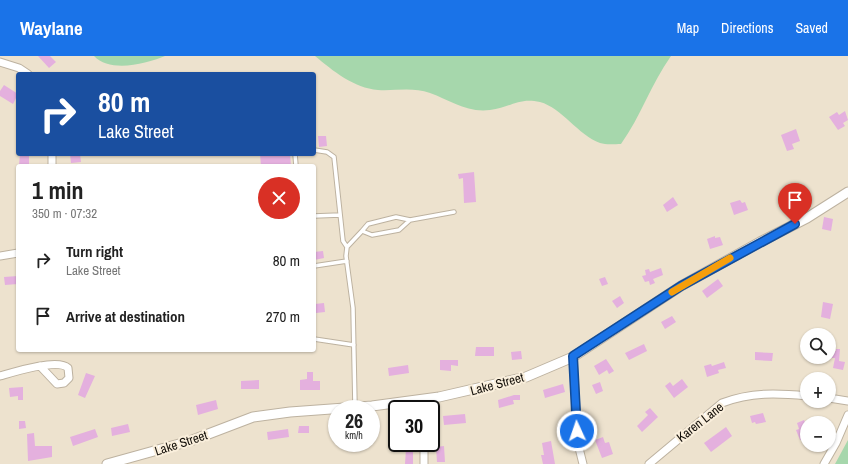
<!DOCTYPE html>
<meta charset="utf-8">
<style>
body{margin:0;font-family:"Archivo Narrow",sans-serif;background:#f6f6f6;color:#222;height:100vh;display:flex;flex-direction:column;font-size:15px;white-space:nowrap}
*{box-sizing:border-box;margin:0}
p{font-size:13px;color:#767676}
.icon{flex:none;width:22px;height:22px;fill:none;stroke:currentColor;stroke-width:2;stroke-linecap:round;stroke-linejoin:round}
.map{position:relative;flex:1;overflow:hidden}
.sheet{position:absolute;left:16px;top:108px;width:300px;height:188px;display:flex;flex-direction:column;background:#fff;border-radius:4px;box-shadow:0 1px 3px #0004}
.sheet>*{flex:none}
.top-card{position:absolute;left:16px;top:16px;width:300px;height:84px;border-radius:4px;box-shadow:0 1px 3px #0004;background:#1a4fa0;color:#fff;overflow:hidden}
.controls{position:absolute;left:800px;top:272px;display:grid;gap:8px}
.controls a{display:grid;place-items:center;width:36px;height:36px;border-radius:50%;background:#fff;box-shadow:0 1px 3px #0004;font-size:20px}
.speed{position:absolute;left:328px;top:344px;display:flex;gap:8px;font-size:20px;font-weight:700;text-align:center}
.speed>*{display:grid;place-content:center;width:52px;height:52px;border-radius:50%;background:#fff;box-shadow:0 1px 3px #0004;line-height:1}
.speed small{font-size:10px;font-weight:400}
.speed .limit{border:2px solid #111;border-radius:6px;background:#fff;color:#111}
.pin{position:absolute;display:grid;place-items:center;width:34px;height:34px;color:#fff;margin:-41px -17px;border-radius:50% 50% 50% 0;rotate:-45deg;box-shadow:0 0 4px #0007}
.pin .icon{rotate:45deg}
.me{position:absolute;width:44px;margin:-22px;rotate:357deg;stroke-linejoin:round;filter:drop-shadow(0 0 3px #0008)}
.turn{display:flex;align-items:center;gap:14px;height:84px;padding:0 16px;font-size:18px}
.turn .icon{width:52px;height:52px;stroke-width:2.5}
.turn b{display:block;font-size:28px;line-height:34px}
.round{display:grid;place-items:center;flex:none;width:42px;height:42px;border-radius:21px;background:#f6f6f6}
.summary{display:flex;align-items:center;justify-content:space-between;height:68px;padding:0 16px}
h1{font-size:24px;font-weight:700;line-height:30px}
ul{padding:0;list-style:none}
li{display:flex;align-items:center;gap:12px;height:56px;padding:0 16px}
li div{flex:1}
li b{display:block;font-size:15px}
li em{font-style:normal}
header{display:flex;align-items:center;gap:24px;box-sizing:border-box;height:56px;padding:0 20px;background:#1a73e8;color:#fff}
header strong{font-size:19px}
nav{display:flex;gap:22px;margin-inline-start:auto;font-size:14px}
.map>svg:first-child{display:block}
.green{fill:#a6d7ac}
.building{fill:#e4b0de}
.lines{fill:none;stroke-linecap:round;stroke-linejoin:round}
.lane-casing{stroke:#bdb2a0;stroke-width:5.5}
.street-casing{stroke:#bdb2a0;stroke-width:9}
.secondary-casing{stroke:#bdb2a0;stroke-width:11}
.lane{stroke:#fff;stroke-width:3.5}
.street{stroke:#fff;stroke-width:7}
.secondary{stroke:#fff;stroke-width:9}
.route-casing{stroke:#114b97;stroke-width:10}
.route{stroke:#1a73e8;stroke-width:7}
.slow{stroke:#f59e0b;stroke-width:7}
.labels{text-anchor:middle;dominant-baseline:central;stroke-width:4;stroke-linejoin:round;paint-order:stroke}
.street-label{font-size:13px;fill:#15110b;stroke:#faefdc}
</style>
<header>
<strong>Waylane</strong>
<nav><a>Map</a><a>Directions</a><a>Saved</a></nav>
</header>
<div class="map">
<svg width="848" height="408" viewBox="0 0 848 408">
<rect width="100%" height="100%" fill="#ede2ce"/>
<path class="green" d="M94 0H165C146 8 110 17 94 0Z
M315 0H671C651 28 641 60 621 88 615 88 606 89 600 87 578 79 562 52 540 46 518 41 510 52 490 54 466 57 450 44 430 37 413 31 396 35 378 34 354 32 333 15 315 0Z
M848 384V408H835Z"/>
<path class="building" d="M38 0H50L56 6 49 12Z
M4 29 18 38 13 48 0 40V35Z
M845 55 848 64 843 67 845 70 838 74 829 61 837 56 839 59Z
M796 73 800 85 792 88 794 93 787 95 781 79Z
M318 80H326L327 90 319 91Z
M20 98H29V109H19Z
M70 98H80L81 106 71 107Z
M260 98H290L291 110H261Z
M474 116 476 146 464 147 463 122 459 123 458 118Z
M673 141 678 149 667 156 663 149Z
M740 144 742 147 745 146 748 154 734 159 730 147Z
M824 161 833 163 831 175 822 173Z
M715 180V182L720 181 723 189 710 193 707 183Z
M323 195 324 202 314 204V196Z
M661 212 663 219 653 223 655 227 650 229 649 225 645 226 642 220 646 219 645 214 649 213 650 216Z
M18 220V228L5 229 4 221Z
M605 221 608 228 602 230 599 223Z
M718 223 723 230 707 242 702 235Z
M620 240 624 247 617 252 612 245Z
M823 246 833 248 830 263 821 261Z
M324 247 325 256 316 257 315 248Z
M672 260 676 266 665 273 661 266Z
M644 288 647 295 629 304 625 297Z
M476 291H494V300H475Z
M836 293H840L839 305 845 306 843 314 833 312 835 302H832V294L836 295Z
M521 295 522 303 512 304 511 296Z
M755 296 773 297 772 305 755 304Z
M606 303 614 315 609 318 607 314 599 319 594 310Z
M440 304H458V310L451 309V315L440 314Z
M724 306 726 312 718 314 719 317 707 321 704 310 711 308 712 310Z
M408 309 409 317 389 320 388 312Z
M307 316H313V325H320V334H300V324L307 323Z
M86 317 95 320 85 342 78 339Z
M682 323 688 331 674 342 665 330 670 326 673 330Z
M259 324V333H241V325Z
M600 326 603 335 596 338 592 329Z
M563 328 565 336 545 342 543 334Z
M23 331V344H18V340L10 341 9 332Z
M514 339H520V344H513L514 348 499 352 498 344Z
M216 344 218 353 198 359 196 349Z
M650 352 658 361 642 376 637 370 648 359 645 356Z
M371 356H375L376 371 371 372Z
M763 357 766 366 756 368 755 366 752 367 750 360Z
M465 358 466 367 444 369 443 360Z
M804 364 807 370 804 371 807 383 800 384 796 374 799 373 797 367Z
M19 365H25L26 372 19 373Z
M128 368 130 376 112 380 111 372Z
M299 370H309V377H298Z
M726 371 732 380 711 396 704 387Z
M95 373 98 381 73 390 70 381Z
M288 373 289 381 268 384 267 376Z
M34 377 35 390H52V401L28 405 27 378Z
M603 381 605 387 609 386 613 398 602 402 595 384Z
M551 385 555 408H543L541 399H544L542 387Z
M444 390 445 406H437L436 391Z
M406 393 413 394V408H405Z"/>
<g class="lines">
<g class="lane-casing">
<path id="lane" d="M314 94 327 96 334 101 343 185 347 191
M295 98 296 110
M314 160 340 159
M362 175 368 168 396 161 410 164
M314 210 347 205
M314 283 354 289
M355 350 353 252 346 200 347 191 362 175 372 179 399 174 410 164 454 156"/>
</g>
<g class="street-casing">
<path id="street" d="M0 6 19 12 28 18
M52 110V98
M0 200 18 197
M573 301 578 388 583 408
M0 320C14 316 58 302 68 312L69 322 64 327 57 328 40 310
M829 342 848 345
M424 353V344
M424 408V387
M649 408 722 347C751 336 777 337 807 340
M824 408 836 387 848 359"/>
</g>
<g class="secondary-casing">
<path id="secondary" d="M107 408 190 385 253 361 290 356 372 350 439 341 526 321 573 301 681 230 760 186 807 162 848 136"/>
</g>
<use href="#lane" class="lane"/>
<use href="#street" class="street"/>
<use href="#secondary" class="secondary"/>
</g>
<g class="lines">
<g class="route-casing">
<path id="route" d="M577 375 573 300 681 230 795 168"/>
</g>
<use href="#route" class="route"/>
<path class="slow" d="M672 236 730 202"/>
</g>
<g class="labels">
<g class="street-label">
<text transform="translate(497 328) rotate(-15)">Lake Street</text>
<text transform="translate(700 366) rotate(-38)">Karen Lane</text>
<text transform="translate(181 387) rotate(-18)">Lake Street</text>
</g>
</g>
</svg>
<div class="controls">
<a><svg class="icon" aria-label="search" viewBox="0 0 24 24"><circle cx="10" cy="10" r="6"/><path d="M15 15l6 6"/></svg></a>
<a>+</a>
<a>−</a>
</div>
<div class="speed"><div>26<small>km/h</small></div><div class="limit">30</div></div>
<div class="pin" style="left:795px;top:168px;background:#d93025"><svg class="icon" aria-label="arrive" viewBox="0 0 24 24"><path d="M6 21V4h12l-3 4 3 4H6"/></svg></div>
<svg class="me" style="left:577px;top:375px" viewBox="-20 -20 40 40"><circle r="17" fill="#1a73e8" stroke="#fff" stroke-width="3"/><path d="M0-11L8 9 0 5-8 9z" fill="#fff"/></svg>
<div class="top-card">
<div class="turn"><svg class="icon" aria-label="right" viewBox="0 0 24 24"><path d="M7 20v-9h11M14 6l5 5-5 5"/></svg><div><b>80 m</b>Lake Street</div></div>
</div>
<section class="sheet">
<div class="summary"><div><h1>1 min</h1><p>350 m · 07:32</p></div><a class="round" style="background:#d93025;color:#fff"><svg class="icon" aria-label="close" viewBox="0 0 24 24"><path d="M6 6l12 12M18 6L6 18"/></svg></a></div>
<ul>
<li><svg class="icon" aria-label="right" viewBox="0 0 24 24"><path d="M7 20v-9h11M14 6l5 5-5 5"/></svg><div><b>Turn right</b><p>Lake Street</p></div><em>80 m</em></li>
<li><svg class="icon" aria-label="arrive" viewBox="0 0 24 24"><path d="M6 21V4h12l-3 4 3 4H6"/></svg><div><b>Arrive at destination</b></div><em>270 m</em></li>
</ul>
</section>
</div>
